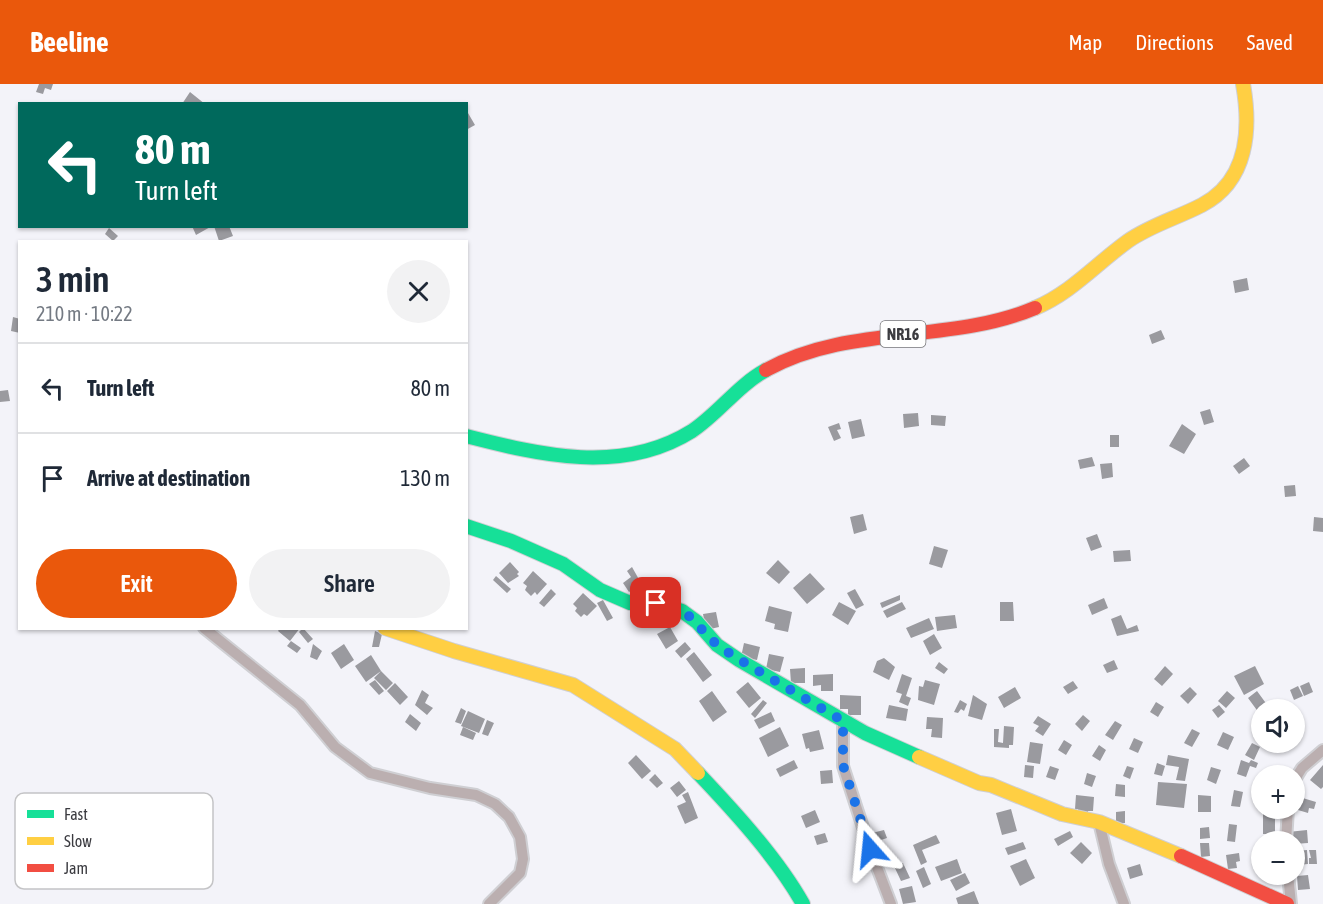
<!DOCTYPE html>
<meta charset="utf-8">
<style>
body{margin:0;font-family:"Asap Condensed",sans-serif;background:#f2f2f3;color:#1f2937;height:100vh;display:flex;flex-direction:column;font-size:22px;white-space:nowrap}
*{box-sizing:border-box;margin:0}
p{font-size:20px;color:#747a83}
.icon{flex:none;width:33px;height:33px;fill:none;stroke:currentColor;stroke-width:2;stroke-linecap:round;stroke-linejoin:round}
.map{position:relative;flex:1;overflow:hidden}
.details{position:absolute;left:18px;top:156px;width:450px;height:390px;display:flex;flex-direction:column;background:#fff;border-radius:0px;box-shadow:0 2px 4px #0004}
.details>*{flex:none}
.hud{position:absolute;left:18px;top:18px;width:450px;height:126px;border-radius:0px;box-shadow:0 2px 4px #0004;background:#00695c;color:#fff;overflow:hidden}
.buttons{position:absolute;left:1251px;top:615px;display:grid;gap:12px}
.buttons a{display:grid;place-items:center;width:54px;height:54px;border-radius:50%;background:#fff;box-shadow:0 2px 4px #0004;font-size:30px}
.pin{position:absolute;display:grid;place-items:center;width:51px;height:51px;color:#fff;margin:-26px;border-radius:12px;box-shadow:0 3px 9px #0006}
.me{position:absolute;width:66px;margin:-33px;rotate:342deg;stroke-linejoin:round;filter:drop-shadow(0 0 4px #0008)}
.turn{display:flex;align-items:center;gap:21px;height:126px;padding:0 18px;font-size:27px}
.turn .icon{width:78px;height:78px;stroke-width:2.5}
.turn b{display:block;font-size:42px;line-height:51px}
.round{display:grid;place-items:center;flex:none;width:63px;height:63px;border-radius:32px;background:#f2f2f3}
.head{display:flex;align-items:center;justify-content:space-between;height:102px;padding:0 18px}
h1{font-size:36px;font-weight:600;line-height:45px}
.primary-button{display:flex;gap:12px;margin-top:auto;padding:12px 18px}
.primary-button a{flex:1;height:69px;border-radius:36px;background:#ea580c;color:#fff;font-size:24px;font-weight:600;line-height:69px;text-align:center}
.primary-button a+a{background:#f2f2f3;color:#1f2937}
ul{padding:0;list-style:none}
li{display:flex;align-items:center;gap:18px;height:90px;padding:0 18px;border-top:2px solid #e0e1e3}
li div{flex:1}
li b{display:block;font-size:22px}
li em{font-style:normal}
header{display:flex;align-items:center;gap:36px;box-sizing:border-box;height:84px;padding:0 30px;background:#ea580c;color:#fff}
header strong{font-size:28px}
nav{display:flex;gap:33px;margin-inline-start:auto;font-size:21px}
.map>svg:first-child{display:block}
.building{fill:#9a9a9f}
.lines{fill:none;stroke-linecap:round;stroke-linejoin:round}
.street-casing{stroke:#cfcfd3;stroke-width:14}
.fast-casing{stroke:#cfcfd3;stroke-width:16}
.slow-casing{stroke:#cfcfd3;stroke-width:16}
.jam-casing{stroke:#cfcfd3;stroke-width:16}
.street{stroke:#bbafb0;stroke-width:10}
.fast{stroke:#16e098;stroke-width:14}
.slow{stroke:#ffcf43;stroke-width:14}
.jam{stroke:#f24e42;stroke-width:14}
.route{stroke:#1a73e8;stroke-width:10;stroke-dasharray:0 18}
.labels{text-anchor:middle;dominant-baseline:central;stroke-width:6;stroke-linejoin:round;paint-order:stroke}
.shield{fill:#fff;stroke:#767679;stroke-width:1.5}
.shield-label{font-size:16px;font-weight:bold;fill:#3b3b40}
.key{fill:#fff;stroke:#c4c4c6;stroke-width:1.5}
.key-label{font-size:16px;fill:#3b3b40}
</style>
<header>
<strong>Beeline</strong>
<nav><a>Map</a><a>Directions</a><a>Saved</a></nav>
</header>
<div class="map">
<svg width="1323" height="820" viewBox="0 0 1323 820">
<rect width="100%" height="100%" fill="#f3f3f9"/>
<path class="building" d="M39 0H53L51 6 45 4 43 10 36 8Z
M190 8 205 20H182Z
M468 29 475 41 466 46V30Z
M192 142H212L196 151Z
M214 142H229L233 152 219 157Z
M109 144 118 152 113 157 105 150Z
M1247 194 1249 206 1235 209 1233 197Z
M13 233 20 235V249L11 247Z
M1161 246 1165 255 1152 260 1149 251Z
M8 306 10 317 0 318V307Z
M1210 325 1214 338 1204 341 1200 328Z
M918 329 919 342 904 344 903 330Z
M931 331 946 332 945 342 931 341Z
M861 335 865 352 852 355 848 338Z
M839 339 841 345 837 346 841 354 834 357 828 343Z
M1182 340 1196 350 1184 370 1169 362Z
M1110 351H1119V363H1110Z
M1092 373 1095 382 1080 385 1078 376Z
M1244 374 1250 382 1239 390 1233 382Z
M1112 379 1113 393 1102 395 1100 380Z
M1295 401 1296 412 1285 413 1284 402Z
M863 430 867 446 854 450 850 433Z
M1314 433 1323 434V448L1313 447Z
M1097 450 1102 463 1091 467 1086 454Z
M934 462 948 466 942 484 929 480Z
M1130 466 1131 477 1114 478 1113 467Z
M778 476 790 488 779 500 766 489Z
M510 478 519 488 517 490 519 492 508 499 499 489Z
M632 483 641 499 629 508 623 499 631 493 627 487Z
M533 487 547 500 537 511 535 508 531 512 525 506 527 502 523 499Z
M810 489 825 505 807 520 793 504Z
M496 492 511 505 507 509 493 496Z
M551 505 556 510 544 523 539 519Z
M855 505 864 521 856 525 847 509Z
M583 509 597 522 587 532 584 530 581 533 575 527 577 524 573 520Z
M900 511V516L882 524 880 519Z
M1104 514 1108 524 1092 531 1088 521Z
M603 516 613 534 607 537 597 519Z
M839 518 856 527 848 541 832 531Z
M902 518 906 525 887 534 883 527Z
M1000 518H1013L1014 537H1000Z
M769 522 792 528 788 548 774 545 775 540 765 537Z
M716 528 719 543 706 546 703 530Z
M955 531 957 544 937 547 935 533Z
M1121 531 1127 545 1137 541 1139 547 1117 552 1111 535Z
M929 534 934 545 911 554 906 544Z
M670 543 678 557 666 565 657 550Z
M280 544H300L290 557 278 547Z
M303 544 313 555 308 559 299 548Z
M375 547 382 550 379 563H372Z
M934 550 942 564 930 571 923 557Z
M291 557 301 564 297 569 287 562Z
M685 558 691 565 681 574 675 567Z
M744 559 760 563 757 576 741 573Z
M313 560 322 567 317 576 310 573Z
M344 560 354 576 341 585 331 569Z
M694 568 712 591 703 598 686 575Z
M769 570 784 573 780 588 766 585Z
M371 571 381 587 366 598 355 582Z
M884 574 895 583 889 596 873 588 877 577Z
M1114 576 1118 585 1107 589 1103 581Z
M939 578 948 585 944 590 935 584Z
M1165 582 1173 590 1162 602 1154 595Z
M1255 582 1264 600 1244 611 1234 592Z
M805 584V599H791L790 585Z
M381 587 393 599 386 606 374 594Z
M833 590V607H821V601L813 602V591Z
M902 590 912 594 906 612 911 614 908 622 899 618 902 610 896 608Z
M375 596 384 607 379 611 369 600Z
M925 596 940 600 934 621 918 616 919 602 923 603Z
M1073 597 1078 604 1068 610 1063 603Z
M748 598 761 614 749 624 736 608Z
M1309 598 1313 608 1304 612 1300 602Z
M395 599 408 613 400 621 387 607Z
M1298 602 1303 612 1294 616 1290 606Z
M1015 603 1021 614 1004 624 998 613Z
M1190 603 1197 610 1188 620 1180 612Z
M422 606 429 611 425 619 433 624 427 631 415 621Z
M712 607 727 628 713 638 699 617Z
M1227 607 1235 614 1226 624 1218 617Z
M1257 607 1268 622 1259 629 1248 614Z
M840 611 861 612V631H848V625H840Z
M973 611 987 620 982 636 968 632Z
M763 616 767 619 755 634 751 630Z
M960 616 967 620 964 627 961 625 958 629 954 628Z
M1156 618 1164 623 1158 633 1150 628Z
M889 621 908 625 906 637 886 634Z
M1219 621 1225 628 1218 634 1212 626Z
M461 624 466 627 461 640 455 638Z
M468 627 485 635 479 649 461 642Z
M771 628 775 637 759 645 754 636Z
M410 630 421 639 416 647 405 638Z
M1083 631 1090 637 1082 647 1075 640Z
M1038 632 1051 640 1043 652 1035 647 1039 642 1033 639Z
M927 633 943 634 942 654 931 653 932 645H926Z
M487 636 494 639 488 652 482 650Z
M1115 637 1122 641 1113 656 1105 651Z
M1004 642 1014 643 1013 661H1009V664L994 663V645H999L998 658 1003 659Z
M463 643 476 649 473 656 460 651Z
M780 643 789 662 768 673 759 654Z
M1192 645 1200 649 1192 663 1184 659Z
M819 646 824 665 810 668 809 664 806 665 802 650Z
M1223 648 1234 653 1228 666 1217 661Z
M1134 654 1143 658 1138 669 1129 665Z
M1064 656 1072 661 1066 671 1058 666Z
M1030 658 1043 660 1040 680 1027 678Z
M1252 659 1260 663 1254 676 1245 671Z
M1099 661 1106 666 1100 677 1092 672Z
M636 671 651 687 642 695 628 679Z
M1168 671 1189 675 1185 697 1176 696 1179 683 1166 681Z
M794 676 798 684 780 693 776 685Z
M1241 676 1249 679 1251 676 1258 679 1256 684 1250 682 1246 693 1237 690Z
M1157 679 1165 682 1162 692 1154 690Z
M1025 681 1034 682 1033 694 1024 693Z
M1323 681V703L1321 705 1310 696Z
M1050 682 1059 685 1055 696 1046 693Z
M1127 682 1134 684 1130 695 1123 692Z
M1211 683 1221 686 1216 700 1207 696Z
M832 686 833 699 821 700 820 687Z
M1087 689 1096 692 1092 703 1084 700Z
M655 690 663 699 657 704 649 696Z
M679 697 686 706 677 713 670 704Z
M1158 698 1187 700 1184 724 1156 721Z
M1116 700 1125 701V713L1115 712Z
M1234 706 1243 708 1240 723 1231 722Z
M688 708 698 734 685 740 677 722 686 718 682 711Z
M1076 711 1094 713 1093 727H1088V730H1078V725H1075Z
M1198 711 1211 712V728H1198Z
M1296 712 1316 718 1314 725 1309 724 1308 729 1298 726 1299 721 1294 720Z
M1263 724H1274V728H1278V733H1275V750H1263V728H1274Z
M1011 725 1017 747 1002 751 996 729Z
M815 726 820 738 806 744 801 732Z
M1125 727V739H1116V728Z
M1229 740 1237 741 1235 758 1227 757Z
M1209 743 1210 754 1200 755V744Z
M884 746 887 754 875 758 872 749Z
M1307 746 1308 759 1294 760V758H1289L1288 748Z
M1070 747 1073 753 1058 762 1054 755Z
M825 749 828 758 817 761 814 752Z
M936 751 940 759 922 766 927 778 921 781 913 761Z
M1023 758 1026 765 1008 771 1005 764Z
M1081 758 1092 769 1082 780 1070 769Z
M1200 759H1209L1210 772 1201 773Z
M1307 766 1308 780 1297 781 1296 767Z
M1309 766H1316L1317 780H1309V774H1311Z
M1239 769 1240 777 1236 778 1237 784 1228 785 1226 771Z
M957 775 962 789 941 797 935 783Z
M1026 775 1035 794 1020 802 1010 782Z
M903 779 910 794 901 797 894 782Z
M1140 780 1143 791 1130 795 1127 784Z
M924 783 931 800 923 804 916 787Z
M965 789 970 799 956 807 950 796Z
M1308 791 1310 805 1298 806 1297 792Z
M912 802 916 818 903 820 899 805Z
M974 807 979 820H958L956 814Z"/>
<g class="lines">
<g class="street-casing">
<path id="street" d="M204 544 300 621 335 663 370 689 430 704 476 711 495 720 509 733 520 753 523 775 520 789 489 820
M843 637V682L870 765 891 820
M1294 697 1302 684 1323 666
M1099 738 1109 780 1124 820
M1286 758 1288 724
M1288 790 1291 820"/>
</g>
<g class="fast-casing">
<path id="fast" d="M466 352C540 371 622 391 692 347 719 329 737 302 766 286
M466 442 511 457 563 480 600 506 630 519H656L682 527 697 538 717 561 739 576 865 649 919 673
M698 689C734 727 778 775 803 820"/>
</g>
<g class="slow-casing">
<path id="slow" d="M1035 224C1071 209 1096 180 1128 157 1151 141 1177 134 1202 121 1248 97 1251 45 1243 0
M385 544 454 567 573 601 675 665 698 689
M919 673 979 699 991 701 1062 730 1099 738 1181 772"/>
</g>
<g class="jam-casing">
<path id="jam" d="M766 286C849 240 949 260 1035 224
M1181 772 1287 820"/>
</g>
<use href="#street" class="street"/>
<use href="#fast" class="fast"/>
<use href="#slow" class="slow"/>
<use href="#jam" class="jam"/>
</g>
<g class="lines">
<path class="route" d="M656 519 687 530 717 561 740 576 843 637V681L870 765"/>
</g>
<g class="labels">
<rect class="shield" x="880.5" y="237" width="45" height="26" rx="4.5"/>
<g class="shield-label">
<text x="903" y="250">NR16</text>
</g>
</g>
<rect x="15" y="709" width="198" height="96" rx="9" class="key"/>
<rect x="27" y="726" width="27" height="8" fill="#16e098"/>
<rect x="27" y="753" width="27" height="8" fill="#ffcf43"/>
<rect x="27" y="780" width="27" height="8" fill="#f24e42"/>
<g class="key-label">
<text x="64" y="736">Fast</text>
<text x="64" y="763">Slow</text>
<text x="64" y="790">Jam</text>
</g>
</svg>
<div class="buttons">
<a><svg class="icon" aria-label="sound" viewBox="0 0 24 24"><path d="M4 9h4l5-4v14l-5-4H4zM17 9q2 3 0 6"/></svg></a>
<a>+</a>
<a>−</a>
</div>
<div class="pin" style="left:656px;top:519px;background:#d93025"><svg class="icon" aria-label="arrive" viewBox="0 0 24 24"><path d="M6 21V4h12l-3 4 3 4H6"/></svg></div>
<svg class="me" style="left:870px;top:765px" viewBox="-20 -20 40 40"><path d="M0-17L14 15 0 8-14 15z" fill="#1a73e8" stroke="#fff" stroke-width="4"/></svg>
<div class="hud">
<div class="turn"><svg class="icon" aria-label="left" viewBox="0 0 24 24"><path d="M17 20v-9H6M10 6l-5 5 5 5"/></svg><div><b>80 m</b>Turn left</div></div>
</div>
<section class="details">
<div class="head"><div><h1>3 min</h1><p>210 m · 10:22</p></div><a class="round"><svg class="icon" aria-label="close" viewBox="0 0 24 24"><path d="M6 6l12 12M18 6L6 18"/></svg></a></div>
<ul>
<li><svg class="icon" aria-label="left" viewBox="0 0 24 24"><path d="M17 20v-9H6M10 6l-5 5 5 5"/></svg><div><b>Turn left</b></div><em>80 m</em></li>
<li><svg class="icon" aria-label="arrive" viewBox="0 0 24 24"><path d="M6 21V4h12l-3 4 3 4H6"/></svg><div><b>Arrive at destination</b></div><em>130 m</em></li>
</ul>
<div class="primary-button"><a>Exit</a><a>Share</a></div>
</section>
</div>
